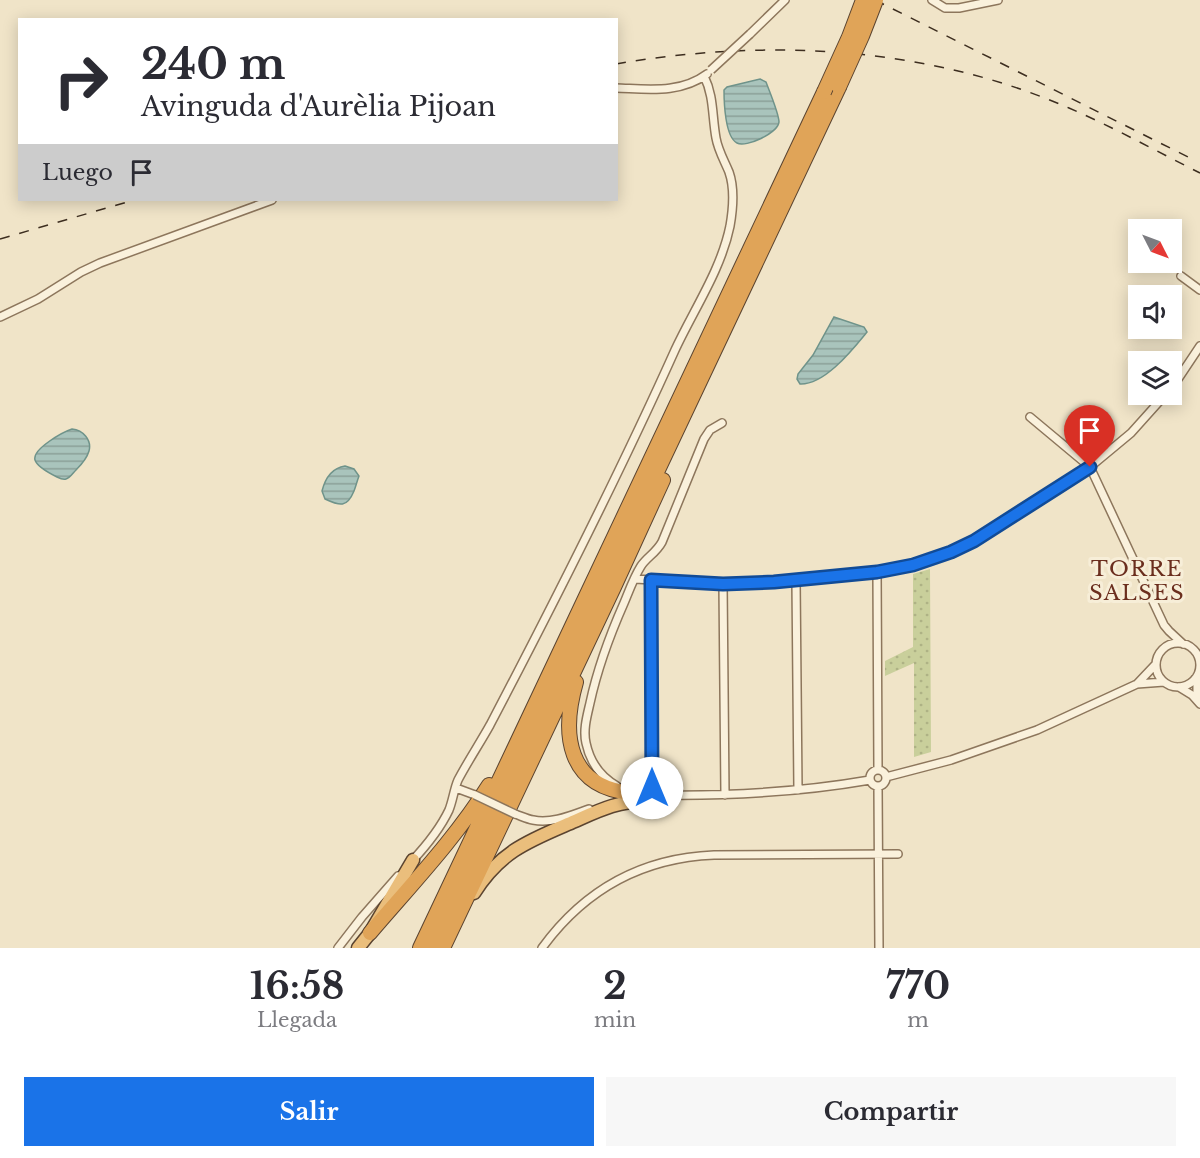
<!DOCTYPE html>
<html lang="es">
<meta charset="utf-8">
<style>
body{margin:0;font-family:"Libre Baskerville",serif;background:#f7f7f7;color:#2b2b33;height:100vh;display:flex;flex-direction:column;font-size:22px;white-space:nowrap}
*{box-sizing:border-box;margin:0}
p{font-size:20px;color:#7c7c81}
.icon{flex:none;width:33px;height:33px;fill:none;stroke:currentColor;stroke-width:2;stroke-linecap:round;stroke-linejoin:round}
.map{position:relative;height:948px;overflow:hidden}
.side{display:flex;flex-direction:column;background:#fff;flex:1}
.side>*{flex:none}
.top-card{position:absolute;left:18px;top:18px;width:600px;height:183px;border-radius:0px;box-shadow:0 3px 15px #0003;background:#fff;color:#2b2b33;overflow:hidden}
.needle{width:39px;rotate:132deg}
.fabs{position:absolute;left:1128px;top:219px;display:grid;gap:12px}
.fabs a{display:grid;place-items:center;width:54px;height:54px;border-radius:0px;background:#fff;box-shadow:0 3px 15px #0003;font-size:30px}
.pin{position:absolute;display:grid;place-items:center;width:51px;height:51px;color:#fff;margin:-62px -26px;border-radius:50% 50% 50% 0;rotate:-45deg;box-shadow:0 0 6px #0007}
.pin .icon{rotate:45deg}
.me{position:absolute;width:66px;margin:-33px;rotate:0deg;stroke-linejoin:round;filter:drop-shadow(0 0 4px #0008)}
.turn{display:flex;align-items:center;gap:21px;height:126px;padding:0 24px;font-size:27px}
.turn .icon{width:78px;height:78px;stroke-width:2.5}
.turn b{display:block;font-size:42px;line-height:51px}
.then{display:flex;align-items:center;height:57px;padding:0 24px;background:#0003;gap:12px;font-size:22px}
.eta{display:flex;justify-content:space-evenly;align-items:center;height:102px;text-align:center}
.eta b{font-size:36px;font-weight:800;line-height:42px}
.primary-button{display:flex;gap:12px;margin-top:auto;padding:12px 24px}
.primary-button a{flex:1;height:69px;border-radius:0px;background:#1a73e8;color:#fff;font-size:24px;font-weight:800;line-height:69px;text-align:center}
.primary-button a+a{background:#f7f7f7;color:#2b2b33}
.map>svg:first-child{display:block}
.park{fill:url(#park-dots)}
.water{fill:url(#water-rules);stroke:#6f938a;stroke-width:1.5}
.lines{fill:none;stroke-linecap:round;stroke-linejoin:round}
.minor-casing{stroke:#8d765c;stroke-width:10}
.trunk-casing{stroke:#5b4430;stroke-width:15}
.motorway-casing{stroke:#5b4430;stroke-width:16}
.minor{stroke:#faf1dc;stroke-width:7}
.trunk{stroke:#eabe7c;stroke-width:12}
.motorway{stroke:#e0a458;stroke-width:14}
.rail{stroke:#3d2e20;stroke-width:1.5;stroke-dasharray:10 10;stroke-linecap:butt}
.minor-bridge-casing{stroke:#8d765c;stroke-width:10;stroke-linecap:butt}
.motorway-bridge-casing{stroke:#5b4430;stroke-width:16;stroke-linecap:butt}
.minor-bridge{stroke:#faf1dc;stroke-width:7}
.motorway-bridge{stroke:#e0a458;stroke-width:14}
.route-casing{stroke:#114b97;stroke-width:15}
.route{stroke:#1a73e8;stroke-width:10}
.labels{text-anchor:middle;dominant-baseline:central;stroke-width:6;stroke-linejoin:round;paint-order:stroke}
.neighbourhood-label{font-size:21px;letter-spacing:1.5px;fill:#6b2e1e;stroke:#f7eed8}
</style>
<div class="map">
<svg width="1200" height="948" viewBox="0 0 1200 948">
<defs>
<pattern id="park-dots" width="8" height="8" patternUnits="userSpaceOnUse" patternTransform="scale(1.5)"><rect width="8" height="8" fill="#c9cf9b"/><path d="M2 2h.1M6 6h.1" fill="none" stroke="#aeb285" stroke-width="1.8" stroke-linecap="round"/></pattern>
<pattern id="water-rules" width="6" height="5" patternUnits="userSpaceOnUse" patternTransform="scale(1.5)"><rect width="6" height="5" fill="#a9c4bc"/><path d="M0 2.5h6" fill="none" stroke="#8ba098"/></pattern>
</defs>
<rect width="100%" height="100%" fill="#f0e4c8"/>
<path class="park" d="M930 569 931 752 914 757V663L885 676V661L913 647V574Z"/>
<path class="water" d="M760 79 766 82C769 90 779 114 779 122 778 133 746 148 737 143 725 137 724 102 724 90L727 87Z
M834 317 864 327 867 332C853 349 825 385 800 384L797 379 798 374 813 355Z
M72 429C83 430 92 440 89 451 87 458 81 465 76 470 73 473 70 478 66 479 63 480 59 478 57 477 51 474 37 467 35 460 32 449 63 432 72 429Z
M345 466 354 469 359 476C357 481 356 486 354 491 347 508 340 506 325 499L322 491C325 479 332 468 345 466Z"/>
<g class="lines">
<g class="minor-casing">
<path id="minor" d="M932 0 945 8H959L998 0
M750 34 785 0
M616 88C648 89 680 94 707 74
M1181 276 1200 290
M0 317 38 299 81 272 100 263 272 200
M1172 388 1200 346
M1030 417 1090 467 1164 625 1169 631 1183 644
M877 572 878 770
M635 579 723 584 774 582 877 572 913 565 930 560 951 552 974 541 1090 467 1131 433 1166 394
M651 580 652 788
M796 581 798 790
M723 584 725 795
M1156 665a22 22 0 1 1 44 0a22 22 0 1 1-44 0Z
M1197 676V691L1200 700
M1137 684 1164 682
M1179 687 1192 695 1200 704
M870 778a8 8 0 1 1 16 0a8 8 0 1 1-16 0Z
M886 777 951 760 1037 730 1137 684 1155 665
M617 786C601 777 590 762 586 743 583 730 587 716 590 703 598 666 609 637 624 603 629 591 634 577 641 566 647 557 656 553 662 542L704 439 710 430 722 423
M878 786 879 948
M456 788 475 795
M644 796a8 8 0 1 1 16 0a8 8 0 1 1-16 0Z
M630 792H645
M660 795C731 796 801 792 870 780
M515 814C521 816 527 819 533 820 552 824 572 815 589 809
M412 861C426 846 440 829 449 810 453 800 454 789 458 780 468 761 480 743 490 725 555 601 618 477 675 350 694 309 721 270 730 226 733 209 735 189 729 172 724 160 718 150 716 138 712 116 714 96 704 76
M338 948 362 917 398 876
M542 948C585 889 641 858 714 855L898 854"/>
</g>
<g class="trunk-casing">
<path id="trunk" d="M474 893C501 850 531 840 575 821 600 810 618 801 646 801
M358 948 370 933 413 860"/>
</g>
<g class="motorway-casing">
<path id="motorway" d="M576 682C561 734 567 787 631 793
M370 933C411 885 455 839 489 785
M420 948 824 92
M432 948 839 87
M443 948 614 587 663 480"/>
</g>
<use href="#minor" class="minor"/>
<use href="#trunk" class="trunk"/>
<use href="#motorway" class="motorway"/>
<path class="rail" d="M875 0 1192 159
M616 64C767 38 927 46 1069 108 1113 127 1156 151 1200 173
M0 239 134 200"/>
<g class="minor-bridge-casing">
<path id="minor-bridge" d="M711 70 750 34
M475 795 515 814"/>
</g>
<g class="motorway-bridge-casing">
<path id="motorway-bridge" d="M839 87 862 36 876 0
M824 92 849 37 863 0"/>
</g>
<use href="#minor-bridge" class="minor-bridge"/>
<use href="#motorway-bridge" class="motorway-bridge"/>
</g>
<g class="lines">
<g class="route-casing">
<path id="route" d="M652 788 651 580 723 584 774 582 877 572 913 565 951 552 974 541 1090 467"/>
</g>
<use href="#route" class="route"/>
</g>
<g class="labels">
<g class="neighbourhood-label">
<text x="1137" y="569">TORRE<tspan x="1137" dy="24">SALSES</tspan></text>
</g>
</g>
</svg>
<div class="fabs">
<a><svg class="needle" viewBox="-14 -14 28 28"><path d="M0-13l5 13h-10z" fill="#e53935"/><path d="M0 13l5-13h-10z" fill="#7c7c81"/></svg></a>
<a><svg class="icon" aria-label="sound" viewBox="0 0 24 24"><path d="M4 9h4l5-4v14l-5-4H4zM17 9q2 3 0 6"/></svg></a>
<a><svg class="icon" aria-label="layers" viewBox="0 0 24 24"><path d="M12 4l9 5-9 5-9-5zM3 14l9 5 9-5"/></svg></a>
</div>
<div class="pin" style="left:1090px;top:467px;background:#d93025"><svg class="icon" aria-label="arrive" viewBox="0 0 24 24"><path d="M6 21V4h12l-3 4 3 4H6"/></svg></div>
<svg class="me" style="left:652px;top:788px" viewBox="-20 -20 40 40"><circle r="19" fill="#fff"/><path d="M0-13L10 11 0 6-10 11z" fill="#1a73e8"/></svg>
<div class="top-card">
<div class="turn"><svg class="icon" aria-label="right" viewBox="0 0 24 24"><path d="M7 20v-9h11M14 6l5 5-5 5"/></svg><div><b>240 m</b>Avinguda d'Aurèlia Pijoan</div></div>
<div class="then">Luego<svg class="icon" aria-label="arrive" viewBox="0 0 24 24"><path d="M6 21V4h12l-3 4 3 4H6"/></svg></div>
</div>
</div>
<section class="side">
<div class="eta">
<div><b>16:58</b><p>Llegada</p></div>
<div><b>2</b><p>min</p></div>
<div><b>770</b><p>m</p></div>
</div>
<div class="primary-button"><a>Salir</a><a>Compartir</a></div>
</section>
